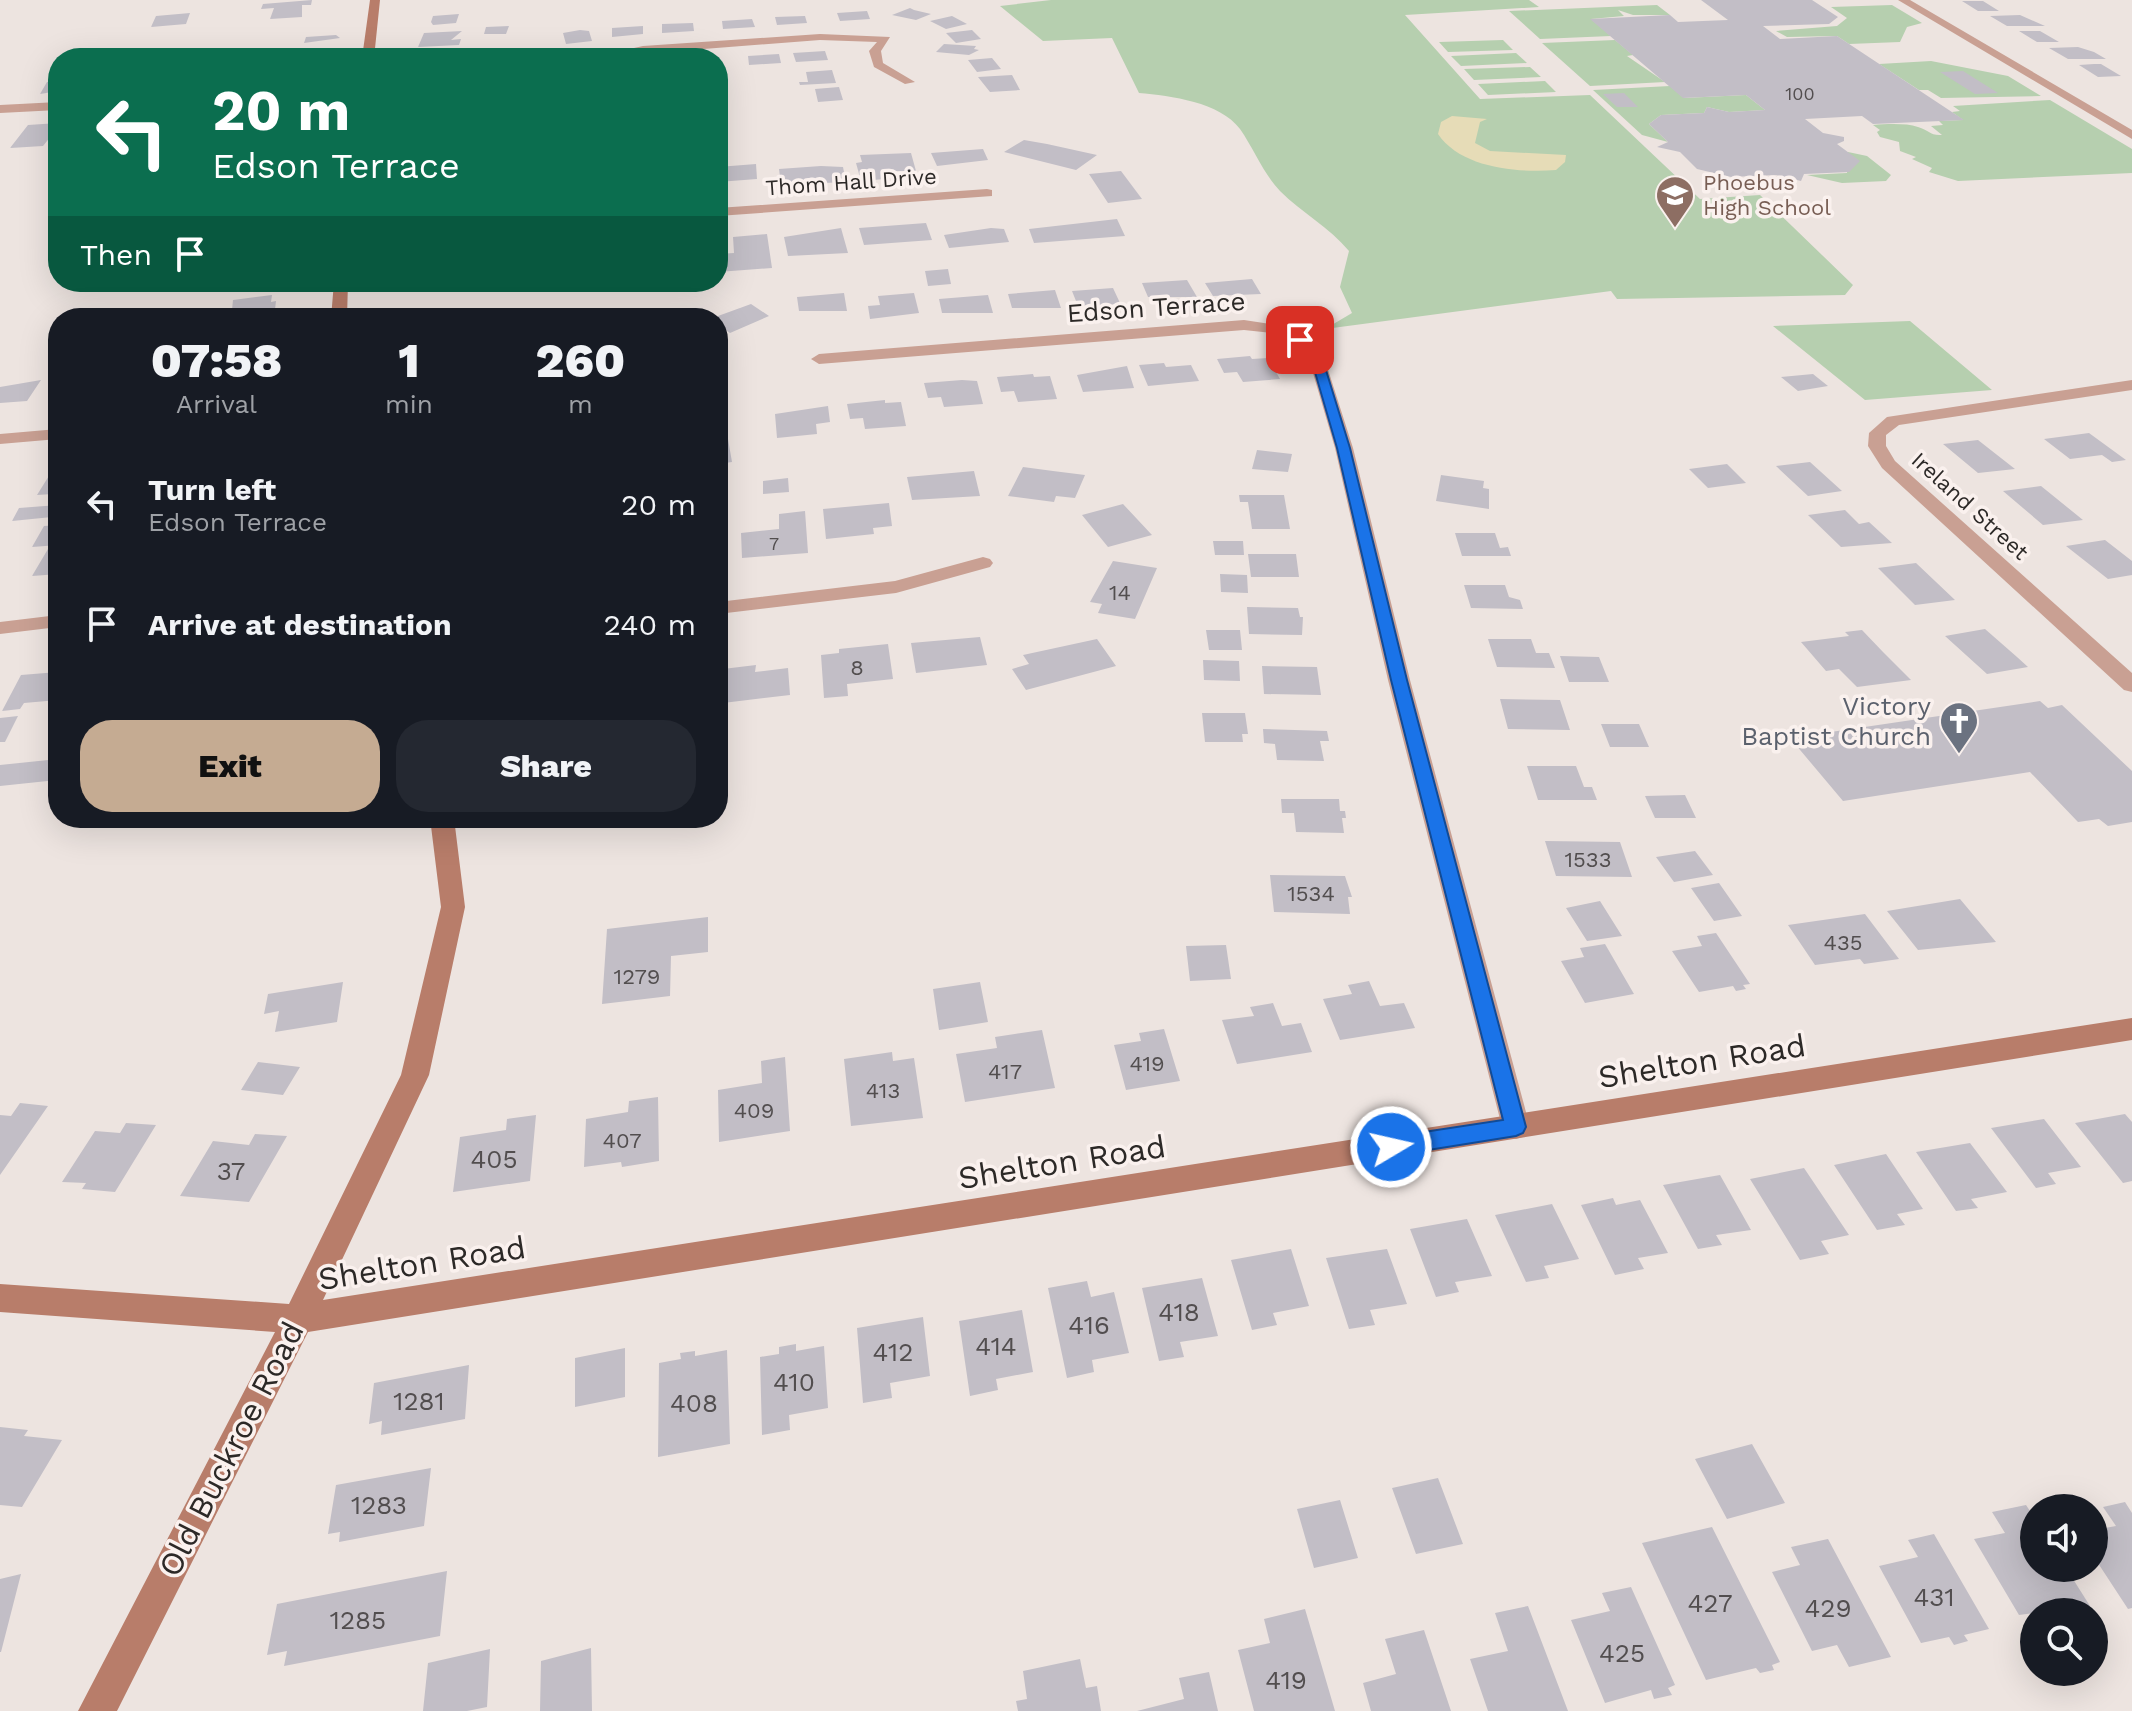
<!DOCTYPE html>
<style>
body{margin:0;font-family:"Work Sans",sans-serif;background:#242831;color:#f1f3f6;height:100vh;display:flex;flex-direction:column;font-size:30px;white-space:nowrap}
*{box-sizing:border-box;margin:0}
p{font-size:26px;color:#9ea1a6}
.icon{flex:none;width:44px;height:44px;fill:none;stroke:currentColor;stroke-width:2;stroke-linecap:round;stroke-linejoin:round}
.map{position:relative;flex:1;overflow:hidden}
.sheet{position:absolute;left:48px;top:308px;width:680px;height:520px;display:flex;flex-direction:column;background:#171b24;border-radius:32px;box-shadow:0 8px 32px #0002}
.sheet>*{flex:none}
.banner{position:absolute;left:48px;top:48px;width:680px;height:244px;border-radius:32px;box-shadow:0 8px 32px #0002;background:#0b6e4f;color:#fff;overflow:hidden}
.controls{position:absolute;left:2020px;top:1494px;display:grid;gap:16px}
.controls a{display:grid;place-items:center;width:88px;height:88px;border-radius:50%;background:#171b24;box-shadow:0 8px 32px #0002;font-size:40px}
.pin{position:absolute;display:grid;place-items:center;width:68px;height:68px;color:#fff;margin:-34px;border-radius:16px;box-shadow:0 4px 12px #0006}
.me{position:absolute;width:88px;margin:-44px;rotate:81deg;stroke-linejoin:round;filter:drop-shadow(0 0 6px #0008)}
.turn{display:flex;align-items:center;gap:28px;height:168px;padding:0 32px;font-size:36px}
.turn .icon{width:104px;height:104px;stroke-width:2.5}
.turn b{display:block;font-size:56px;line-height:68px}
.then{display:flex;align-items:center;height:76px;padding:0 32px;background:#0003;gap:16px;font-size:30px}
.eta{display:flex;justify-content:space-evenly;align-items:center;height:136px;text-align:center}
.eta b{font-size:48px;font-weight:800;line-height:56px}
.primary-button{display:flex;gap:16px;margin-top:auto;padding:16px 32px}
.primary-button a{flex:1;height:92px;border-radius:32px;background:#c5ab92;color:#111;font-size:32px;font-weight:800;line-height:92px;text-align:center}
.primary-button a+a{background:#242831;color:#f1f3f6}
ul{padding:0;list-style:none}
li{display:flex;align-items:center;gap:24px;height:120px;padding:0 32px}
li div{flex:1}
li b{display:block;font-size:30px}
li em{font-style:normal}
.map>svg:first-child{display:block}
.green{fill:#b6cfaf}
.sand{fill:#e6dcb7}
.building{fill:#c2bec6}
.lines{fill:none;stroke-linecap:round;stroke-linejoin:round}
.street{fill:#c9a093;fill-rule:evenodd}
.secondary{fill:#b87d6a;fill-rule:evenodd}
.route{fill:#1a73e8;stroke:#114b97;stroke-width:2}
.labels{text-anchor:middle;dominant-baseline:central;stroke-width:7;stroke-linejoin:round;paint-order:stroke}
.far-number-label{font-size:18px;fill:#524e4f}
.far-street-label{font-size:22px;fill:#2c2927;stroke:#faf1ee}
.far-education-label{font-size:22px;fill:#785e54;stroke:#faf1ee;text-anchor:start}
.number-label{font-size:22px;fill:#524e4f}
.street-label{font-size:26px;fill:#2c2927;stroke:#faf1ee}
.worship-label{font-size:26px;fill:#5b616d;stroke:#faf1ee;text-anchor:end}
.near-number-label{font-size:26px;fill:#524e4f}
.near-street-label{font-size:32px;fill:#2c2927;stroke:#faf1ee}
</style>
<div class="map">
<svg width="2132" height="1711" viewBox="0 0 2132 1711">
<rect width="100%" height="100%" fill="#ede4e0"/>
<path class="green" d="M1051 0H1529L1539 7 1405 15 1480 99 1590 95 1700 199 1760 195 1853 285 1845 295 1617 299 1611 291 1325 329 1352 313 1340 287 1349 251C1329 227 1302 213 1280 191 1263 173 1254 149 1240 129 1220 102 1171 96 1139 93L1112 38 1043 41 1000 6Z
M1657 5 1670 15H1633L1618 10 1624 16 1591 19 1611 36 1540 39 1509 11Z
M1892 5 1922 23 1907 27 1900 42 1849 44 1837 36 1787 37 1776 31 1837 26 1847 18 1831 7Z
M1503 40 1513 50 1448 52 1439 42Z
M1615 40 1633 55 1627 56 1665 82 1590 86 1542 43Z
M1516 53 1527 63 1461 66 1451 56Z
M1931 61 2008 76 2041 96 1941 98 1928 90H1919L1879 64Z
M1530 67 1541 77 1474 80 1464 69Z
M1545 81 1556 92 1488 95 1478 84Z
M1670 86 1684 98 1746 95 1765 110 1729 112 1707 107 1704 113 1661 115 1649 124 1668 142 1642 135 1593 90Z
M2050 100 2132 149V173L1958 181 1929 172 1932 168 1912 159 1916 157 1900 151 1899 142 1880 137 1877 132 1880 130 1873 125C1887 124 1906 123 1918 127 1929 130 1930 136 1942 135L1931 126 1943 125 1939 121 1963 120 1952 112 1960 111 1953 106Z
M1848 152 1867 156 1891 175 1886 181 1842 183 1807 175 1847 173Z
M1910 321 1992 390 1865 400 1773 326Z"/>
<path class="sand" d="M1452 116 1487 119 1480 122 1475 143 1490 151 1566 155 1565 162 1556 170C1517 173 1461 168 1438 134L1441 122Z"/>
<path class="building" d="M312 0 311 5H302V17L270 19 274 8 261 9 263 4Z
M1701 0H1812L1838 17 1829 24 1763 26 1780 39 1837 36 1964 120 1873 124 1862 116 1805 119 1823 133 1844 137V141L1837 144 1860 161 1849 172 1804 174 1801 181 1776 175 1731 177 1697 169 1680 152 1657 147 1668 142 1649 124 1661 115 1704 113 1707 107 1729 112 1765 110 1746 95 1683 98 1590 19 1670 15 1678 22 1728 20Z
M1962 1H1983L1999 11H1978Z
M910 8 914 10 931 14 916 20 892 15Z
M867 11 870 19 840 21 837 13Z
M190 13 186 24 151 27 156 16Z
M459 14 456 23 433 25 431 22 433 16Z
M2020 15 2045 26H2007L1990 16Z
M805 16 807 23 777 25 775 17Z
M952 16 967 24 946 29 930 21Z
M752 19 755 27 723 29 722 21Z
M693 23 694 31 662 33V24Z
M509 26 506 34H484L486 27Z
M643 26V34L612 37V28Z
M580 30 589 31 592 41 566 44 563 33Z
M972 30 981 39 956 43 946 33Z
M462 31 451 40 461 39 459 45 418 47 424 33Z
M2019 31H2040L2059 42H2037Z
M336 35 340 38 304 43 306 37Z
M944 44 976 46 974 49 979 50 969 55 936 52Z
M2078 47 2094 52 2106 59H2068L2049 48Z
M533 48 548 55 536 58 503 56Z
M825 51 828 60 796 62 793 53Z
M779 54 781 63 749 65 748 56Z
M992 58 1001 69 977 72 968 60Z
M2094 64H2101L2121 76 2098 77 2079 65Z
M832 70 836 83 800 85 799 82H808L806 72Z
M1963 71 1998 93 1975 94 1940 72Z
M1012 75 1020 90 990 92 978 77Z
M58 81V91L40 94 47 82Z
M839 87 843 100 818 102 815 89Z
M1624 93 1638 107H1617L1603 94Z
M58 123V135L51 136 43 146 10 148 28 125Z
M1024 140 1047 144 1097 155 1076 170 1004 152Z
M983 149 988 160 937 166 931 153Z
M911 153 916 171H891L883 173 885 179 861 181 856 163 862 162 860 155Z
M756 164 757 179 718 182V167Z
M821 166 843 167 846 182 781 185 779 169Z
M1121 171 1142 199 1108 203 1089 174Z
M1117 219 1125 236 1034 243 1029 229Z
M926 223 932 240 864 245 859 228Z
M841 228 848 253 788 256 784 237Z
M991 228 1004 229 1009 242 949 248 944 235Z
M767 234 772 268 718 272V254L734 253 733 237Z
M948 269 951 284 928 286 925 271Z
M1252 279 1261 294 1213 296 1205 283Z
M1187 280 1197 297H1148L1142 283Z
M245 282H280L244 290Z
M1113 288 1120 303 1099 307 1078 306 1072 291Z
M1055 290 1061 308H1012L1008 294Z
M844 293 847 311H799L797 297Z
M914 293 919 313 870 319 868 306 880 305 878 296Z
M272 295 271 302 276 301 274 318H239L240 309 232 310 233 300Z
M988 295 993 313H942L939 299Z
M751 304 769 316 730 333 718 325V316Z
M1250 356 1252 359 1268 358 1280 379 1243 382 1237 372 1224 373 1217 359Z
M1164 363 1166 367 1191 365 1199 381 1148 386 1139 365Z
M1127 366 1134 388 1083 392 1077 375Z
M1033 374 1034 377 1050 376 1057 399 1018 402 1014 391 1001 392 997 377Z
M1813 374 1828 386 1798 391 1781 377Z
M41 380 27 401 0 403V387Z
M962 380 977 381 983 404 944 407 941 397 928 398 924 383Z
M885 400V403L901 402 906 426 865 429 863 418 850 419 847 404Z
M828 406 830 422 816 424 817 434 777 438 775 414Z
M2089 433 2126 460 2112 462 2102 455 2070 459 2044 439Z
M728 439 732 462 718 464V440Z
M1978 440 2015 469 1978 473 1943 444Z
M1257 450 1292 454 1288 472 1252 469Z
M1810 462 1842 491 1808 496 1776 466Z
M1727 464 1746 483 1708 488 1689 469Z
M1023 467 1053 471 1085 475 1075 498 1056 496 1054 502 1008 496Z
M52 471H58V490L53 494 37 495Z
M974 471 980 496 912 500 907 477Z
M1441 475 1484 481 1483 488 1489 489V509L1436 501Z
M788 478 789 492 763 494V481Z
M2041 486 2083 520 2043 525 2003 491Z
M1239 495H1284L1290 529H1252L1248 502H1240Z
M889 503 892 526 873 528 874 534 826 539 823 509Z
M1123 504 1152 535 1108 547 1082 515Z
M58 505 52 517 12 521 19 508Z
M1845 510 1859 524 1869 522 1892 543 1841 547 1808 515Z
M805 511 808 553 742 558 741 533 779 529V514Z
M58 525V545L32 547 44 526Z
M1455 533H1495L1500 548 1508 547 1511 556H1462Z
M2105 540 2132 561V575L2108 579 2066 546Z
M1213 541H1243L1244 555H1215Z
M48 549H58V574L32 576Z
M1248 554H1296L1299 577H1251Z
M1113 561 1157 568 1135 619 1098 613 1102 604 1090 602Z
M1916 563 1955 600 1915 605 1878 568Z
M1220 574 1247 575 1248 593 1221 592Z
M1464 585H1505L1509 597 1520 600 1523 609 1471 608Z
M1247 607 1298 608 1300 617H1303L1302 635 1249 634Z
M1985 629 2017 657 2028 667 1987 674 1945 636Z
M1206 630H1240L1242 650H1209Z
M1862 630 1883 652 1911 680 1857 687 1839 669 1826 671 1801 642 1849 636 1845 632Z
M980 637 987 665 916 673 911 643Z
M1097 639 1116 666 1026 690 1012 669 1029 664 1023 655Z
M1488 639H1531L1536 653H1549L1555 668 1497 667Z
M888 644 893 679 847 684 848 696 824 698 821 655 839 653V649Z
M1560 656 1599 657 1609 682H1569Z
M1203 660 1239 661 1240 681 1204 680Z
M756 665 755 672 788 668 790 695 723 703V669Z
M1262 666 1317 667 1321 695 1264 694Z
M58 672V700L24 703 20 709 2 711 21 675Z
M1500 699 1560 700 1570 730 1508 729Z
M2040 701 2048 708 2062 705 2132 771V822L2108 826 2099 819 2078 822 2030 772 1843 801 1790 738Z
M1202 713H1245L1248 734H1242L1243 742H1205Z
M18 716 5 742H0V718Z
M1601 724H1639L1649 747H1610Z
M1263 729 1327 731 1329 741H1320L1324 761 1277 760 1275 744 1264 743Z
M58 759 57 780 0 786V765Z
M1527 766H1576L1584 787H1592L1597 800H1538Z
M1685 795 1696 818H1655L1645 796Z
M1281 799H1339L1340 811H1345L1346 818H1342L1344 833 1296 832 1294 813H1282Z
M1545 841 1620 842 1632 877 1556 876Z
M1695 851 1713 875 1674 882 1656 857Z
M1270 875 1345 876 1352 897H1348L1350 914 1274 912Z
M1719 883 1742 916 1714 921 1691 888Z
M1960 899 1996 942 1918 950 1887 911Z
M1600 901 1622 936 1587 941 1566 908Z
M1865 914 1899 959 1864 964 1860 959 1815 965 1788 925Z
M708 917V952L671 956 670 996 602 1004 607 929Z
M1716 933 1750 984 1743 985 1746 989 1736 991 1733 986 1699 992 1672 951 1702 946 1697 936Z
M1605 944 1634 994 1585 1003 1561 961 1584 957 1580 948Z
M1226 945 1231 979 1190 981 1186 946Z
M1369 981 1380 1006 1404 1003 1415 1028 1340 1040 1323 999 1352 994 1348 985Z
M343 982 337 1022 275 1032 279 1011 264 1014 268 994Z
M980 982 988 1022 939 1030 933 989Z
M1273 1003 1282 1026 1301 1023 1312 1052 1237 1064 1222 1020 1254 1016 1250 1007Z
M1164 1029 1180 1081 1126 1090 1114 1045 1141 1041 1139 1033Z
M1042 1030 1055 1088 965 1102 956 1054 997 1048 995 1037Z
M892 1052 893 1061 914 1058 923 1118 851 1126 844 1059Z
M785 1057 790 1131 719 1142 718 1090 762 1083 761 1061Z
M258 1062 300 1067 283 1095 241 1090Z
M658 1097 659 1161 622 1167 621 1162 584 1167 586 1119 628 1112 629 1101Z
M20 1103 48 1106 0 1175V1115L11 1116Z
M2125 1114 2132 1122V1181L2123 1183 2075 1123Z
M536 1115 530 1181 453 1192 460 1137 506 1130 507 1119Z
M2044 1119 2081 1167 2048 1173 2056 1184 2036 1188 1991 1128Z
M126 1123 156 1125 115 1192 82 1189 86 1183 62 1182 95 1131 120 1133Z
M255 1134 287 1136 249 1202 180 1196 213 1141 249 1145Z
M1970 1143 2007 1192 1971 1199 1978 1208 1956 1211 1916 1152Z
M1886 1154 1923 1209 1897 1214 1905 1225 1877 1230 1834 1165Z
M1804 1168 1849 1235 1821 1241 1829 1254 1800 1260 1750 1179Z
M1720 1175 1751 1230 1716 1235 1722 1245 1698 1249 1663 1185Z
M1613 1198 1616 1205 1640 1200 1668 1253 1638 1258 1644 1269 1615 1275 1581 1205Z
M1552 1204 1579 1259 1544 1266 1549 1278 1526 1282 1495 1215Z
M1467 1219 1492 1276 1455 1282 1459 1292 1436 1297 1410 1229Z
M1291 1249 1309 1306 1273 1313 1277 1325 1252 1330 1231 1260Z
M1387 1249 1407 1304 1370 1310 1375 1325 1349 1329 1326 1258Z
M1202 1278 1218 1336 1180 1342 1184 1357 1159 1361 1142 1288Z
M1087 1281 1091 1297 1114 1292 1129 1353 1092 1360 1094 1372 1067 1378 1048 1288Z
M1022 1310 1033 1372 996 1379 998 1390 970 1396 959 1321Z
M923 1317 930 1376 890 1383 892 1398 863 1403 857 1328Z
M796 1344V1351L824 1346 828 1408 789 1415 790 1430 762 1435 760 1357 779 1354V1347Z
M625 1348V1397L575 1407V1358Z
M727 1350 730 1444 658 1457 659 1363 681 1359 680 1353 695 1351V1356Z
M469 1365 465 1419 381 1435 382 1421 369 1424 374 1383Z
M0 1427 28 1430 24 1436 62 1440 22 1507 0 1505Z
M1752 1444 1785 1503 1727 1519 1695 1459Z
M431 1468 424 1526 339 1542 340 1532 328 1534 336 1485Z
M1438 1478 1463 1544 1416 1554 1392 1488Z
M1340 1500 1358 1558 1314 1568 1297 1509Z
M2125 1502 2132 1513V1608L2128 1609 2094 1557V1530L2116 1526 2103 1507Z
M2026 1505 2034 1517V1568H2066L2090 1606 2019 1615 1974 1539 2005 1533 1992 1512Z
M1712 1527 1780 1662 1772 1665 1774 1670 1760 1673 1756 1668 1706 1680 1642 1543Z
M1934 1534 1989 1629 1964 1635 1968 1641 1954 1645 1949 1637 1921 1643 1879 1566 1918 1557 1908 1540Z
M1828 1539 1891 1657 1849 1667 1837 1645 1812 1651 1772 1572 1800 1565 1791 1547Z
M447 1571 440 1636 284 1666 287 1651 267 1655 277 1604Z
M21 1574 1 1652H0V1579Z
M1631 1587 1675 1685 1668 1688 1672 1695 1654 1699 1651 1690 1605 1703 1571 1620 1610 1611 1602 1593Z
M1528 1606 1568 1711H1488L1470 1659 1508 1651 1495 1613Z
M1305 1609 1335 1711H1254L1238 1650 1270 1643 1264 1619Z
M1424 1630 1451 1711H1371L1363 1683 1396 1674 1385 1639Z
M591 1648 592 1711H540L541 1661Z
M490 1649 487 1707 467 1711H423L428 1663Z
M1080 1659 1086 1688 1097 1686 1101 1711H1018L1016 1701 1027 1699 1023 1671Z
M1209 1672 1218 1711H1137L1184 1699 1179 1678Z"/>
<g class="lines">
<path class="street" d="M1898 0H1910L2132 130V139Z
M820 34 890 37 881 51 883 63 915 82 905 84 874 67 869 51 877 42 820 40 589 58 643 46Z
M58 102V110L0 113V105Z
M987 189 992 190V196L718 216V208Z
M1244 320 1283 326 1306 337 1323 354 1353 448 1410 680 1530 1127 1526 1136 1516 1139 1506 1136 1502 1127 1388 680 1335 448 1308 356 1294 343 1273 333 1244 330 819 364 811 359 819 354Z
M2132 380V390L1899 425 1886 435V446L1895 461 2132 673V692L2124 690 1882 468 1868 446 1869 433 1887 417Z
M58 429V439L0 444V434Z
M983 557 990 559 993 563 990 567 896 593 718 614V602L895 581Z
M58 615V627L0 634V622Z"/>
<path class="secondary" d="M370 0H380L374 58H362Z
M334 282H348L347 318H331Z
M430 818H454L465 907 429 1075 323 1300 2132 1018V1040L308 1332 117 1711H78L275 1332 0 1312V1284L289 1304 401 1075 441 907Z"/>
</g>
<path class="route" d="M1296 337H1304L1321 354 1350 448 1407 680 1526 1127 1523 1133 1516 1136 1391 1156 1383 1153 1380 1147 1383 1140 1391 1137 1503 1120 1391 680 1337 448 1310 355 1296 343Z"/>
<defs>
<g id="school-pin" transform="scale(2)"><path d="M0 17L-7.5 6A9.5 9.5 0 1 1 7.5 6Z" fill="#8d6e63" stroke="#faf1ee"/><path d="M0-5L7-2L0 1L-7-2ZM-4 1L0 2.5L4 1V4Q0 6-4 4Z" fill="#fff"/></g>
<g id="church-pin" transform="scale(2)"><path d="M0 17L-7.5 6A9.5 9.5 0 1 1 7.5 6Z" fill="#6b7280" stroke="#faf1ee"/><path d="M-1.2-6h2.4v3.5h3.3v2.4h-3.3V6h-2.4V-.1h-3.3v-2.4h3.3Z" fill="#fff"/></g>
</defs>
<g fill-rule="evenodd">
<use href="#school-pin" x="1675" y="195"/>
<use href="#church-pin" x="1959" y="721"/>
</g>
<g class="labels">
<g class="far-number-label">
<text x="1800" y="93">100</text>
<text x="774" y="543">7</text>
</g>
<g class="far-street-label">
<text transform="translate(851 182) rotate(-4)">Thom Hall Drive</text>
<text transform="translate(1970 506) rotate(42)">Ireland Street</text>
</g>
<g class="far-education-label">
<text x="1703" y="182">Phoebus<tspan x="1703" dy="25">High School</tspan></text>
</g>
<g class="number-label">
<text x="1120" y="592">14</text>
<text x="857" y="667">8</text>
<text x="1588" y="859">1533</text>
<text x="1311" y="893">1534</text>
<text x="1843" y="942">435</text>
<text x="637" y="976">1279</text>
<text x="1147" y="1063">419</text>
<text x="1005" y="1071">417</text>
<text x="883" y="1090">413</text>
<text x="754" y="1110">409</text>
<text x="622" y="1140">407</text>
</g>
<g class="street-label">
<text transform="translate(1156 307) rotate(-4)">Edson Terrace</text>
</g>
<g class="worship-label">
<text x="1931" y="706">Victory<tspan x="1931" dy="30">Baptist Church</tspan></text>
</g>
<g class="near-number-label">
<text x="494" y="1159">405</text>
<text x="231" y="1171">37</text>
<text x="1179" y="1312">418</text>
<text x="1089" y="1325">416</text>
<text x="996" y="1346">414</text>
<text x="893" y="1352">412</text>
<text x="794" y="1382">410</text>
<text x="419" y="1401">1281</text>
<text x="694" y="1403">408</text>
<text x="379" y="1505">1283</text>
<text x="1934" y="1597">431</text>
<text x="1710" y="1603">427</text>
<text x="1828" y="1608">429</text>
<text x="358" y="1620">1285</text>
<text x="1622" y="1653">425</text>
<text x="1286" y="1680">419</text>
</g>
<g class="near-street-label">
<text transform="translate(1702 1061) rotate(-9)">Shelton Road</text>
<text transform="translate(1062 1162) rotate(-9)">Shelton Road</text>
<text transform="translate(422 1263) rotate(-9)">Shelton Road</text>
<text transform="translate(231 1449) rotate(-63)">Old Buckroe Road</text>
</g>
</g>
</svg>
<div class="controls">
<a><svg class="icon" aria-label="sound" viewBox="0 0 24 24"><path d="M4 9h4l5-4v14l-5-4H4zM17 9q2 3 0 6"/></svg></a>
<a><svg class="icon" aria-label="search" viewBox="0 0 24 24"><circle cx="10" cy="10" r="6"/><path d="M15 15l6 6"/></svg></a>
</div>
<div class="pin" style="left:1300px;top:340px;background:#d93025"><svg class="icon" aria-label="arrive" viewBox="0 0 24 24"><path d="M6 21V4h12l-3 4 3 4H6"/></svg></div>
<svg class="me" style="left:1391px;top:1147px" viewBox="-20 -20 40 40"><circle r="17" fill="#1a73e8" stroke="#fff" stroke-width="3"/><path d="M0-11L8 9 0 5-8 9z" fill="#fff"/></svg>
<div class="banner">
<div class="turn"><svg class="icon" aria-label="left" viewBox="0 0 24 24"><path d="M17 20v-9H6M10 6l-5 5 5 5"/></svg><div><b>20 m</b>Edson Terrace</div></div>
<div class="then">Then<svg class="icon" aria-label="arrive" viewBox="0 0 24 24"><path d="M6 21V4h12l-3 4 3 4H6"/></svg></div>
</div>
<section class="sheet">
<div class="eta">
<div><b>07:58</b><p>Arrival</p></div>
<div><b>1</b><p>min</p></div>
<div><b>260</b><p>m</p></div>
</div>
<ul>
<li><svg class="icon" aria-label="left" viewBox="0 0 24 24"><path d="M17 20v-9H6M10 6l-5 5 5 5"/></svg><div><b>Turn left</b><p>Edson Terrace</p></div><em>20 m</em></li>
<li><svg class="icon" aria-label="arrive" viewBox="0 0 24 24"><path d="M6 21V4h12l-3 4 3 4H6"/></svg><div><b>Arrive at destination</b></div><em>240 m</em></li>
</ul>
<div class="primary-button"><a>Exit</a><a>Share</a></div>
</section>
</div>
